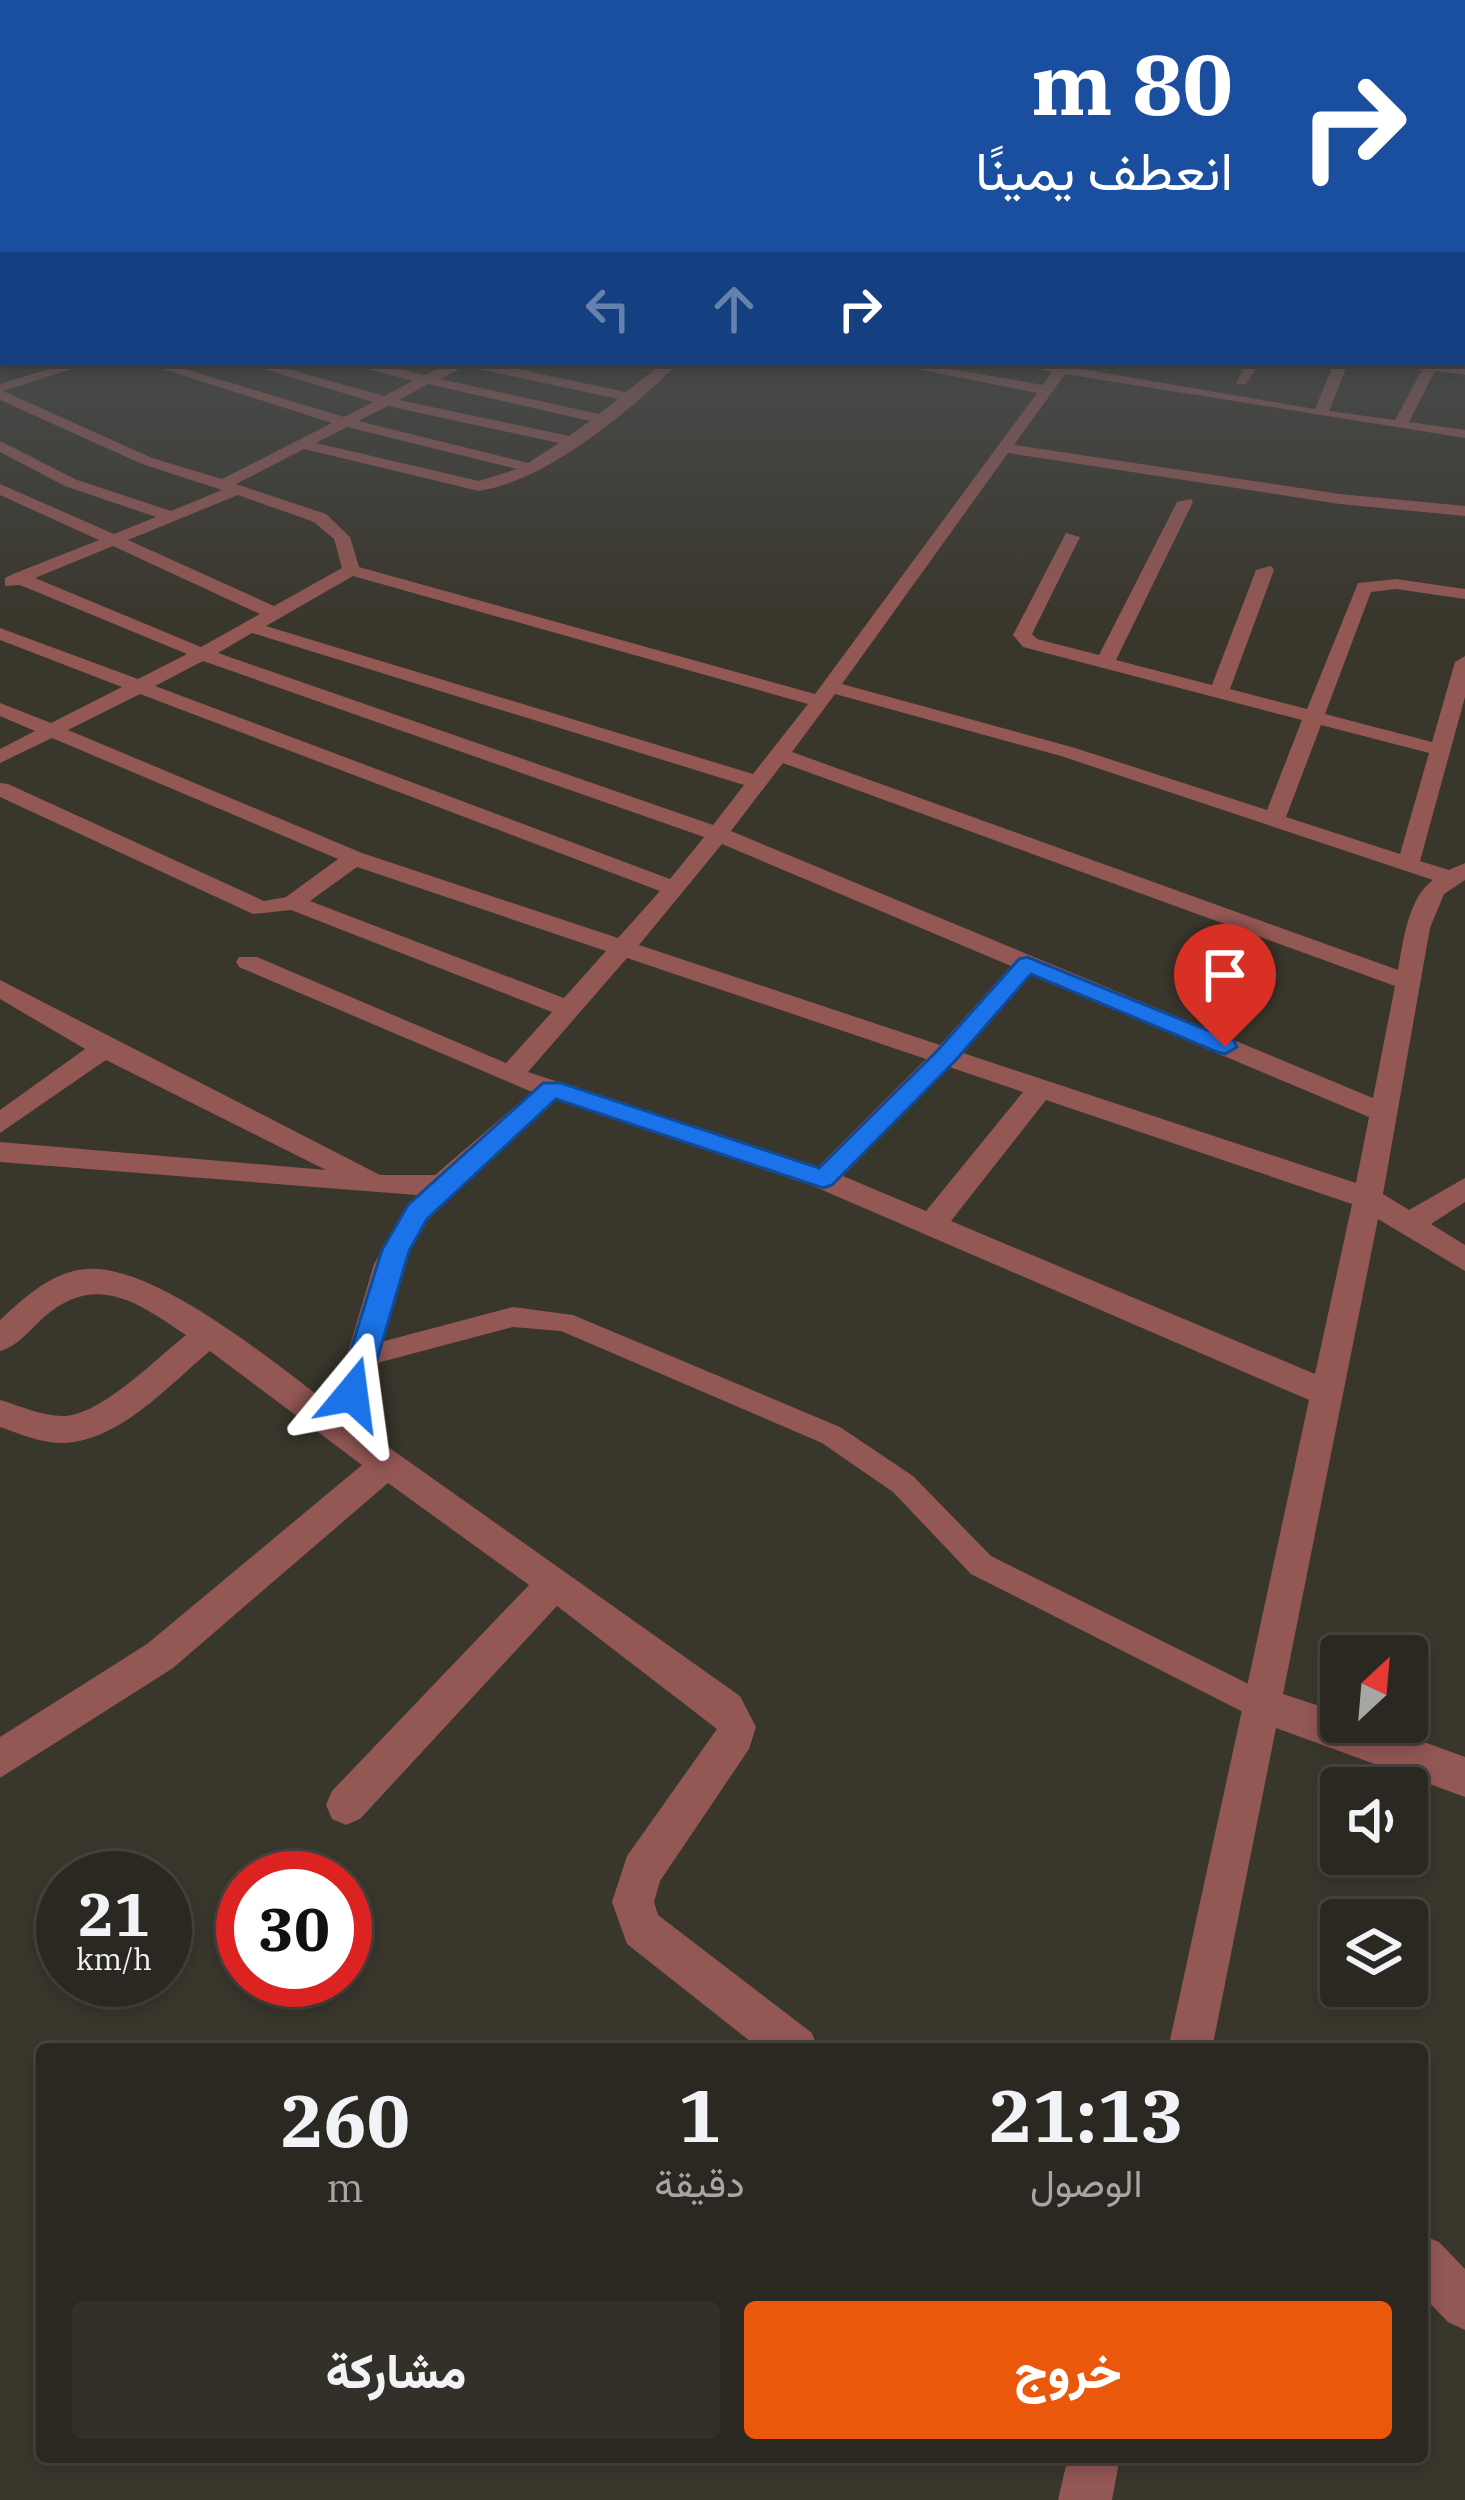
<!DOCTYPE html>
<html lang="ar">
<meta charset="utf-8">
<style>
body{margin:0;font-family:"IBM Plex Serif",Vazirmatn,serif;background:#33302a;color:#f1f3f6;direction:rtl;height:100vh;display:flex;flex-direction:column;font-size:45px;white-space:nowrap}
*{box-sizing:border-box;margin:0}
p{font-size:39px;color:#a6a6a5}
.icon{flex:none;width:66px;height:66px;fill:none;stroke:currentColor;stroke-width:2;stroke-linecap:round;stroke-linejoin:round}
.map{position:relative;flex:1;overflow:hidden;direction:ltr}
.side{position:absolute;left:36px;top:2043px;width:1392px;height:420px;display:flex;flex-direction:column;background:#2b2821;border-radius:12px;box-shadow:0 6px 18px #0003,0 0 0 3px #47443f;direction:rtl}
.side>*{flex:none}
.hud{position:absolute;left:0px;top:0px;width:1467px;height:366px;box-shadow:0 6px 18px #0003,0 0 0 3px #47443f;direction:rtl;background:#1a4fa0;color:#fff;overflow:hidden}
.needle{width:78px;rotate:26deg}
.controls{position:absolute;left:1320px;top:1635px;display:grid;gap:24px}
.controls a{display:grid;place-items:center;width:108px;height:108px;border-radius:12px;background:#2b2821;box-shadow:0 6px 18px #0003,0 0 0 3px #47443f;font-size:60px}
.speed{position:absolute;left:36px;top:1851px;display:flex;gap:24px;font-size:60px;font-weight:700;text-align:center}
.speed>*{display:grid;place-content:center;width:156px;height:156px;border-radius:50%;background:#2b2821;box-shadow:0 6px 18px #0003,0 0 0 3px #47443f;line-height:1}
.speed small{font-size:30px;font-weight:400}
.speed .limit{border:18px solid #d22;background:#fff;color:#111}
.pin{position:absolute;display:grid;place-items:center;width:102px;height:102px;color:#fff;margin:-123px -51px;border-radius:50% 50% 50% 0;rotate:-45deg;box-shadow:0 0 12px #0007}
.pin .icon{rotate:45deg}
.me{position:absolute;width:132px;margin:-66px;rotate:16deg;stroke-linejoin:round;filter:drop-shadow(0 0 9px #0008)}
.turn{display:flex;align-items:center;gap:42px;height:252px;padding:0 36px;font-size:54px}
.turn .icon{width:156px;height:156px;stroke-width:2.5}
.turn b{display:block;font-size:84px;line-height:102px}
.lanes{display:flex;align-items:center;height:114px;padding:0 36px;background:#0003;justify-content:center;gap:60px;direction:ltr}
.lanes .off{opacity:.35}
.eta{display:flex;justify-content:space-evenly;align-items:center;height:204px;text-align:center}
.eta b{font-size:72px;font-weight:800;line-height:84px}
.primary-button{display:flex;gap:24px;margin-top:auto;padding:24px 36px}
.primary-button a{flex:1;height:138px;border-radius:12px;background:#ea580c;color:#fff;font-size:48px;font-weight:800;line-height:138px;text-align:center}
.primary-button a+a{background:#33302a;color:#f1f3f6}
.map>svg:first-child{display:block}
.lines{fill:none;stroke-linecap:round;stroke-linejoin:round}
.lane{fill:#935754;fill-rule:evenodd}
.street{fill:#935754;fill-rule:evenodd}
.route{fill:#1a73e8;stroke:#114b97;stroke-width:3}
</style>
<div class="map">
<svg width="1465" height="2500" viewBox="0 0 1465 2500">
<rect width="100%" height="100%" fill="#39362c"/>
<g class="lines">
<path class="lane" d="M513 1307 573 1315 840 1427 913 1476 991 1556 1269 1694 1273 1704 1269 1714 1258 1719 1247 1714 971 1574 893 1492 822 1443 561 1331 513 1327 362 1367 353 1364 349 1357 353 1350 362 1347Z"/>
<path class="street" d="M1464 308H1465L1464 318Z
M1464 338H1465V346H1464Z
M69 363H91L3 391 152 458 222 479 332 423 144 363H165L344 417 373 402 244 363H266L384 396 413 381 345 363H370L425 375 449 363H489L626 392 663 363H678C631 411 546 481 479 491L304 449 236 484 326 514 350 537 359 567 815 694 1037 393 888 363H918L1043 385 1052 372 1015 363H1073L1070 367 1315 409 1334 363H1348L1329 411 1395 420 1422 370 1395 363 1465 367V375L1435 371 1409 422 1465 430V438L1065 374 1014 445 1340 494 1465 506V516L1340 504 1008 453 842 684 1075 748 1267 810 1302 720 1023 647 1013 635 1066 533 1080 537 1032 634 1037 639 1099 655 1177 502 1191 499 1193 502 1116 660 1212 685 1256 570 1271 566 1274 570 1230 689 1307 709 1358 583 1396 579 1465 589V599L1396 589 1371 592 1325 714 1432 742 1455 662 1465 656V697L1420 861 1449 870 1465 863V880L1444 894 1430 928 1383 1194 1409 1210 1465 1178V1202L1431 1224 1465 1245V1271L1378 1219 1283 1694 1341 1713V1722H1369L1465 1757V1797L1276 1728 1212 2049H1168L1242 1710 1239 1704 1246 1691 1309 1400 813 1186 556 1100C512 1139 460 1174 427 1222 386 1281 377 1359 360 1427L740 1696 756 1727 749 1749 660 1881 654 1902 658 1915 812 2033 818 2049H760L627 1944 612 1902 627 1856 717 1729 557 1606 360 1819 346 1825 332 1819 326 1805 332 1791 529 1585 388 1483 173 1668 0 1778V1737L147 1644 362 1465 210 1351C170 1384 121 1440 65 1443 43 1444 20 1434 0 1427V1400C21 1406 43 1417 66 1416 103 1413 157 1358 186 1335 137 1302 96 1272 44 1317 30 1330 18 1346 0 1351V1320C24 1298 51 1272 86 1269 155 1263 277 1365 332 1406L374 1264 416 1195 0 1162V1142L326 1170 106 1060 0 1133V1110L85 1049 0 999V980L380 1175H435L532 1092 239 967 236 962 239 957H257L506 1063 552 1012 291 910 253 914 0 797V783L8 784 264 901 286 897 338 859 52 738 0 763V749L35 731 0 716V703L51 723 122 687 0 640V628L138 679 187 654 20 585 5 586V578L13 574 99 540 0 495V484L114 534 156 517 65 486 0 452V441L77 480 171 511 222 490 142 464 0 400V384ZM465 366 470 367 618 399 599 414 440 379ZM428 384 590 421 569 436 399 400ZM388 406 559 443 528 463 358 421ZM347 427 517 469 479 481 316 443ZM238 495 314 522 334 539 342 568 274 606 128 540ZM113 546 260 614 201 647 35 578ZM353 576 808 704 753 774 266 626ZM252 633 744 785 713 825 218 653ZM203 661 704 837 670 879 155 686ZM140 694 660 891 618 938 362 853 68 730ZM835 694 1061 756 1433 880C1408 898 1403 942 1398 970L792 752ZM1321 725 1429 753 1400 854 1286 817ZM783 763 1395 986 1373 1098 731 831ZM722 844 1011 966 940 1045 639 945ZM357 867 606 951 564 998 310 901ZM627 958 926 1059 818 1167 528 1072ZM1031 975 1369 1117 1356 1183 963 1053ZM949 1067 1023 1092 926 1211 843 1176ZM1046 1100 1352 1204 1315 1374 951 1221Z
M1161 363H1176L1166 370Z
M1246 363H1260L1246 384H1236Z
M1422 2235 1439 2242 1465 2269V2330L1448 2322 1422 2295Z
M1068 2457H1120L1112 2500H1058Z"/>
</g>
<linearGradient id="sky" x2="0" y2="1"><stop stop-color="#1f1e18"/><stop offset="0.43" stop-color="#4e5256"/><stop offset="1" stop-color="#4e5256" stop-opacity="0"/></linearGradient>
<rect width="1465" height="618" fill="url(#sky)"/>
<path class="route" d="M1027 957 1234 1041 1237 1047 1225 1054 1217 1052 1031 974 954 1062 832 1185 823 1188 556 1099 427 1219 409 1251 367 1394 362 1403H341L337 1394 382 1250 408 1205 543 1083H561L819 1168 937 1051 1019 959Z"/>
</svg>
<div class="controls">
<a><svg class="needle" viewBox="-14 -14 28 28"><path d="M0-13l5 13h-10z" fill="#e53935"/><path d="M0 13l5-13h-10z" fill="#a6a6a5"/></svg></a>
<a><svg class="icon" aria-label="sound" viewBox="0 0 24 24"><path d="M4 9h4l5-4v14l-5-4H4zM17 9q2 3 0 6"/></svg></a>
<a><svg class="icon" aria-label="layers" viewBox="0 0 24 24"><path d="M12 4l9 5-9 5-9-5zM3 14l9 5 9-5"/></svg></a>
</div>
<div class="speed"><div>21<small>km/h</small></div><div class="limit">30</div></div>
<div class="pin" style="left:1225px;top:1047px;background:#d93025"><svg class="icon" aria-label="arrive" viewBox="0 0 24 24"><path d="M6 21V4h12l-3 4 3 4H6"/></svg></div>
<svg class="me" style="left:352px;top:1394px" viewBox="-20 -20 40 40"><path d="M0-17L14 15 0 8-14 15z" fill="#1a73e8" stroke="#fff" stroke-width="4"/></svg>
<div class="hud">
<div class="turn"><svg class="icon" aria-label="right" viewBox="0 0 24 24"><path d="M7 20v-9h11M14 6l5 5-5 5"/></svg><div><b>80 m</b>انعطف يمينًا</div></div>
<div class="lanes"><svg class="icon off" aria-label="left" viewBox="0 0 24 24"><path d="M17 20v-9H6M10 6l-5 5 5 5"/></svg><svg class="icon off" aria-label="ahead" viewBox="0 0 24 24"><path d="M12 20V5M6 11l6-6 6 6"/></svg><svg class="icon" aria-label="right" viewBox="0 0 24 24"><path d="M7 20v-9h11M14 6l5 5-5 5"/></svg></div>
</div>
<section class="side">
<div class="eta">
<div><b>21:13</b><p>الوصول</p></div>
<div><b>1</b><p>دقيقة</p></div>
<div><b>260</b><p>m</p></div>
</div>
<div class="primary-button"><a>خروج</a><a>مشاركة</a></div>
</section>
</div>
